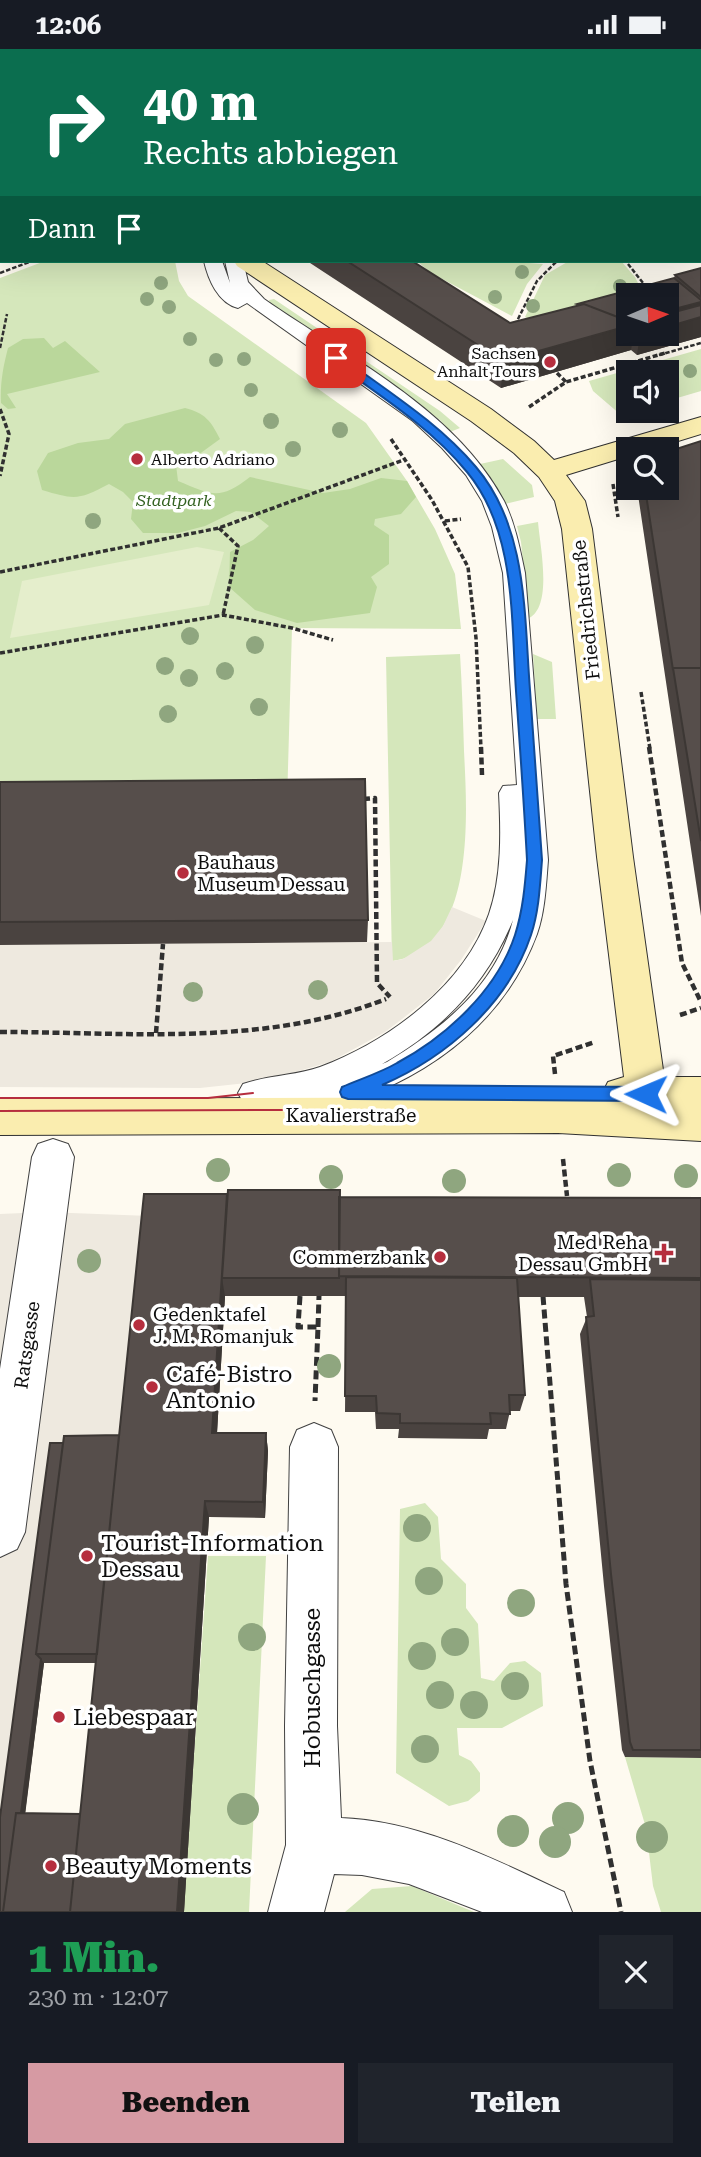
<!DOCTYPE html>
<html lang="de">
<meta charset="utf-8">
<style>
body{margin:0;font-family:"Roboto Serif",serif;background:#20242c;color:#f1f3f6;height:100vh;display:flex;flex-direction:column;font-size:26px;white-space:nowrap}
*{box-sizing:border-box;margin:0}
p{font-size:23px;color:#9ea1a6}
.icon{flex:none;width:38px;height:38px;fill:none;stroke:currentColor;stroke-width:2;stroke-linecap:round;stroke-linejoin:round}
.map{position:relative;height:1863px;overflow:hidden}
.details{display:flex;flex-direction:column;background:#171b24;flex:1}
.details>*{flex:none}
.banner{position:absolute;left:0px;top:0px;width:702px;height:214px;box-shadow:0 7px 28px #0002;background:#0b6e4f;color:#fff;overflow:hidden}
.needle{width:46px;rotate:88deg}
.controls{position:absolute;left:616px;top:234px;display:grid;gap:14px}
.controls a{display:grid;place-items:center;width:63px;height:63px;border-radius:0px;background:#171b24;box-shadow:0 7px 28px #0002;font-size:35px}
.pin{position:absolute;display:grid;place-items:center;width:60px;height:60px;color:#fff;margin:-30px;border-radius:14px;box-shadow:0 4px 10px #0006}
.me{position:absolute;width:77px;margin:-38px;rotate:271deg;stroke-linejoin:round;filter:drop-shadow(0 0 5px #0008)}
.turn{display:flex;align-items:center;gap:24px;height:147px;padding:0 28px;font-size:32px}
.turn .icon{width:91px;height:91px;stroke-width:2.5}
.turn b{display:block;font-size:49px;line-height:60px}
.then{display:flex;align-items:center;height:66px;padding:0 28px;background:#0003;gap:14px;font-size:26px}
.round{display:grid;place-items:center;flex:none;width:74px;height:74px;border-radius:0px;background:#20242c}
.summary{display:flex;align-items:center;justify-content:space-between;height:119px;padding:0 28px}
h1{font-size:42px;font-weight:800;line-height:52px;color:#1e9e55}
.button{display:flex;gap:14px;margin-top:auto;padding:14px 28px}
.button a{flex:1;height:80px;border-radius:0px;background:#d69aa3;color:#111;font-size:28px;font-weight:800;line-height:80px;text-align:center}
.button a+a{background:#20242c;color:#f1f3f6}
.status{display:flex;justify-content:space-between;align-items:center;height:49px;padding:0 35px;background:#171b24;direction:ltr}
.status svg{height:19px;fill:currentColor}
.map>svg:first-child{display:block}
.green{fill:#d5e7bb}
.forest{fill:#bad79b}
.pitch{fill:#e5eecc}
.plaza{fill:#eee9df}
.lines{fill:none;stroke-linecap:round;stroke-linejoin:round}
.lane-casing{stroke:#414141;stroke-width:2}
.street-casing{stroke:#414141;stroke-width:2}
.secondary-casing{stroke:#303030;stroke-width:2}
.path-far3{stroke:#303030;stroke-width:2.5;stroke-dasharray:4.5 2;stroke-linecap:butt}
.path-far2{stroke:#303030;stroke-width:3.5;stroke-dasharray:5 2.5;stroke-linecap:butt}
.path-far1{stroke:#303030;stroke-width:4.5;stroke-dasharray:7 3.5;stroke-linecap:butt}
.path{stroke:#303030;stroke-width:5;stroke-dasharray:9 4.5;stroke-linecap:butt}
.lane{fill:#fff;fill-rule:evenodd}
.street{fill:#fff;fill-rule:evenodd}
.secondary{fill:#faedaf;fill-rule:evenodd}
.tram{stroke:#b62e3e;stroke-width:2}
.tree{fill:#8fa67f}
.wall{fill:#4a4340;fill-rule:evenodd}
.shaded-wall{fill:#3c3734}
.building{fill:#564e4b;stroke:#3c3734;stroke-width:2}
.route{fill:#1a73e8;stroke:#114b97;stroke-width:2}
.poi-dot{fill:#b62e3e;stroke:#fff;stroke-width:2.5}
.labels{text-anchor:middle;dominant-baseline:central;stroke-width:7;stroke-linejoin:round;paint-order:stroke}
.far-poi-label{font-size:16px;fill:#0e0e0e;stroke:#fff;text-anchor:end}
.far-park-label{font-size:16px;font-style:italic;fill:#346222;stroke:#fff}
.street-label{font-size:19px;fill:#0e0e0e;stroke:#fff}
.poi-label{font-size:19px;fill:#0e0e0e;stroke:#fff;text-anchor:start}
.near-poi-label{font-size:23px;fill:#0e0e0e;stroke:#fff;text-anchor:start}
.near-street-label{font-size:23px;fill:#0e0e0e;stroke:#fff}
</style>
<div class="status"><b>12:06</b><svg viewBox="0 0 49 12"><path d="M0 12V9h3v3zM5 12V6h3v6zM10 12V3h3v9zM15 12V0h3v12zM26 1h20v11H26zM47 4h2v5h-2z"/></svg></div>
<div class="map">
<svg width="701" height="1863" viewBox="0 0 701 1863">
<rect width="100%" height="100%" fill="#fefaf0"/>
<path class="green" d="M45 212H175L179 232 188 247 366 374 407 432 435 480 455 525 461 580 292 579 287 754 0 756V229Z
M417 212H502L543 215 527 235 512 267 431 224Z
M569 212H621L635 228 642 242 530 270 525 268 545 226Z
M274 250 440 362 460 379 450 383 440 371 270 254 269 251Z
M701 300V342L667 352V324H628V362H633L621 366 593 342 589 332Z
M503 410 532 436 534 448 505 455 480 415Z
M538 473C540 497 553 557 529 569L521 493 517 477Z
M460 605C462 637 463 670 464 702 467 764 477 900 392 912L386 608Z
M533 605 552 613 556 670H537Z
M425 1454 438 1468 441 1510 466 1535V1559L478 1575 481 1629 494 1632 510 1614 525 1612 541 1624 543 1657 502 1679H457L459 1706 471 1712 480 1724V1742L468 1752 449 1757 396 1724 400 1460Z
M208 1507H266L249 1863H183Z
M625 1708 701 1709V1863H661L653 1837 646 1779Z
M412 1837 474 1863H345L372 1840Z"/>
<path class="forest" d="M44 289 53 299 65 292 100 323 7 345 16 359 8 360 1 354C0 335 3 318 8 299L23 290Z
M185 359C205 364 211 372 220 390L198 406 176 416 178 432C212 446 219 452 250 428L323 444 350 440 381 429 407 432 416 448 401 465 375 470 374 476 389 486V515L371 528 377 538 370 564 297 574 255 561 229 538 230 503 253 491 269 477 251 463 236 462 205 477 178 484H143L131 470 133 453 123 443 109 435C79 451 75 451 42 441L37 422 48 404 78 394 109 390 125 375Z"/>
<path class="pitch" d="M197 498 224 503 209 556 10 589 22 532Z"/>
<path class="plaza" d="M452 858 486 872 461 911 434 945 402 970 385 983 330 1013 264 1032 200 1039 0 1038V896L392 893 393 912 403 910 431 892 443 877Z
M45 1163 150 1167 127 1399 70 1400 12 1863H0V1165Z"/>
<g class="lines">
<g class="lane-casing">
<path id="lane" d="M204 212H222L230 234 225 212H243L248 233 264 250C347 308 454 359 504 452 515 474 520 500 525 524L548 811C546 836 545 862 537 885 497 993 398 1045 292 1072L281 1068 277 1059 280 1053 253 1057 243 1053 238 1044 243 1035C268 1026 295 1027 320 1018 389 992 464 937 489 865 502 827 501 784 499 744L503 737 517 736 503 524 492 478 482 452 466 426 442 399 413 372 247 254 238 259C218 254 208 230 204 212ZM513 871C496 937 443 979 387 1013L382 1015C442 981 487 935 513 871Z"/>
</g>
<g class="street-casing">
<path id="street" d="M700 42H701V54H700Z
M53 1090 68 1095 74 1108 25 1483 17 1500 0 1508V1320L32 1108 38 1095Z
M314 1374 331 1381 338 1398 337 1677 341 1769C420 1772 494 1810 564 1843L572 1863H482L409 1835 362 1826 334 1825 324 1863H268L286 1796 285 1677 290 1398 297 1381Z"/>
</g>
<g class="secondary-casing">
<path id="secondary" d="M0 42H2V55H0Z
M234 212H262L491 360 534 392 554 411 701 368V385L649 401H628V407L566 426 585 452 592 480 633 808 664 1028H701V1092L558 1084 0 1086V1050L558 1048 604 1051 602 1045 608 1033 624 1028 597 808 562 480 555 452 539 428 514 404 471 372 237 217Z"/>
</g>
<path class="path-far3" d="M556 0 558 2
M532 2 535 0
M628 215 647 239
M0 224 32 212
M515 276 537 232 557 212H550
M0 299 7 265
M659 306 701 294"/>
<path class="path-far2" d="M557 324 566 333
M529 358 566 333 665 304
M0 360 9 385 0 427
M391 390 432 451 468 518 476 589 481 700
M613 435 618 468
M445 472 461 470
M219 479 238 497 223 566
M0 523 219 479 406 410
M0 604 223 566 292 579 333 591
M641 643 650 700"/>
<path class="path-far1" d="M481 698 482 726
M649 698 682 914 701 953
M363 750 375 749 377 934 390 948
M680 966 701 959
M0 983C129 983 264 998 386 950
M156 984 163 895
M555 1025 553 1007 595 993
M563 1110 567 1147"/>
<path class="path" d="M300 1247 298 1278H318L315 1352
M543 1247 566 1535 590 1712 621 1863
M318 1278 319 1247"/>
<use href="#lane" class="lane"/>
<use href="#street" class="street"/>
<use href="#secondary" class="secondary"/>
<path class="tram" d="M0 1049H208L253 1044
M0 1062 282 1061"/>
</g>
<g class="tree">
<circle cx="522" cy="223" r="7"/>
<circle cx="161" cy="234" r="7"/>
<circle cx="620" cy="237" r="7"/>
<circle cx="495" cy="248" r="7"/>
<circle cx="147" cy="250" r="7"/>
<circle cx="533" cy="257" r="7"/>
<circle cx="169" cy="258" r="7"/>
<circle cx="190" cy="290" r="7"/>
<circle cx="244" cy="310" r="7"/>
<circle cx="216" cy="311" r="7"/>
<circle cx="690" cy="322" r="7"/>
<circle cx="251" cy="341" r="7"/>
<circle cx="271" cy="372" r="8"/>
<circle cx="340" cy="381" r="8"/>
<circle cx="293" cy="400" r="8"/>
<circle cx="93" cy="472" r="8"/>
<circle cx="190" cy="587" r="9"/>
<circle cx="255" cy="596" r="9"/>
<circle cx="165" cy="617" r="9"/>
<circle cx="225" cy="622" r="9"/>
<circle cx="189" cy="629" r="9"/>
<circle cx="259" cy="658" r="9"/>
<circle cx="168" cy="665" r="9"/>
<circle cx="318" cy="941" r="10"/>
<circle cx="193" cy="943" r="10"/>
<circle cx="218" cy="1121" r="12"/>
<circle cx="619" cy="1126" r="12"/>
<circle cx="686" cy="1127" r="12"/>
<circle cx="331" cy="1128" r="12"/>
<circle cx="454" cy="1132" r="12"/>
<circle cx="89" cy="1212" r="12"/>
<circle cx="329" cy="1317" r="12"/>
<circle cx="417" cy="1479" r="14"/>
<circle cx="429" cy="1532" r="14"/>
<circle cx="521" cy="1554" r="14"/>
<circle cx="252" cy="1588" r="14"/>
<circle cx="455" cy="1593" r="14"/>
<circle cx="422" cy="1607" r="14"/>
<circle cx="515" cy="1637" r="14"/>
<circle cx="440" cy="1646" r="14"/>
<circle cx="474" cy="1656" r="14"/>
<circle cx="425" cy="1700" r="14"/>
<circle cx="243" cy="1760" r="16"/>
<circle cx="568" cy="1769" r="16"/>
<circle cx="513" cy="1782" r="16"/>
<circle cx="652" cy="1788" r="16"/>
<circle cx="555" cy="1793" r="16"/>
</g>
<path class="wall" d="M0 0H75L78 2H2V19L0 18Z
M307 212H412L510 274 577 257V255L674 229 675 226 701 219V288L637 306 631 301 501 339ZM628 247 667 285H628Z
M701 392V867L637 439H667Z
M0 733 368 871 367 893 0 896Z
M144 1145 340 1148 701 1149V1709L625 1708 622 1701 604 1537 580 1285 587 1268 584 1248H518L525 1346 520 1362H510L506 1380H489L487 1390 398 1389 399 1380H376L375 1363H345L346 1247H225L217 1384H266L268 1402 265 1469 209 1468 184 1863H0L63 1394 119 1386ZM44 1614H96L80 1765 25 1764Z"/>
<path class="shaded-wall" d="M701 0V18H700V2H692Z
M700 82H701V101H700Z
M2 173V202L0 203V174Z
M701 253V288L637 306 640 285H667V262Z
M628 277V285H634L631 301 501 339 503 312Z
M227 1145 222 1229 225 1247 216 1401 212 1384Z
M266 1384 268 1402 265 1469 263 1453Z
M205 1452 209 1468 184 1863H177Z
M41 1610 44 1614 13 1863H9Z"/>
<path class="building" d="M6 0H75L78 2H8Z
M601 0H699L692 2H594Z
M700 58H701V82H700Z
M0 141H2V173L0 174Z
M347 212H412L510 274 584 255 628 272V277L503 312Z
M701 219V248L675 226Z
M674 229 701 251V253L667 262V247H628V272L584 255 580 256 577 255Z
M701 256V268L667 278V265Z
M701 392V619H673V621L645 439H667V403Z
M673 619H701V792Z
M365 730 368 871 0 873V733Z
M228 1141H340L339 1229H222Z
M144 1145H227L212 1384H266L263 1453 205 1452 177 1863H70Z
M339 1148 701 1149V1229L339 1227Z
M346 1228 517 1229 525 1346H509L510 1365 490 1364 491 1375 400 1374V1365L377 1364 376 1347H345Z
M590 1230 701 1231V1701H633L630 1693 611 1525 586 1268 594 1267Z
M119 1386 97 1605H36L64 1387Z
M50 1394H63L36 1605 41 1610 21 1764H16L3 1863H0V1768Z
M16 1764 80 1765 70 1863H3Z"/>
<path class="route" d="M332 307H340C387 342 438 373 476 418 528 479 524 566 530 641 534 698 538 754 542 811 540 836 539 862 531 886 508 955 447 1008 382 1036L646 1038 652 1040 654 1045 652 1050 646 1052 348 1050 342 1048 340 1043 342 1038C360 1030 380 1024 397 1014 447 987 497 941 515 886 523 861 525 836 527 811 524 755 520 698 516 642 511 569 516 482 467 423 430 378 379 346 332 312Z"/>
<g class="poi-dot">
<circle cx="550" cy="313" r="7"/>
<circle cx="137" cy="410" r="7"/>
<circle cx="183" cy="824" r="7"/>
<path d="M660.5 1193.5h7v7h7v7h-7v7h-7v-7h-7v-7h7z"/>
<circle cx="440" cy="1208" r="7"/>
<circle cx="139" cy="1276" r="7"/>
<circle cx="152" cy="1338" r="7"/>
<circle cx="87" cy="1507" r="7"/>
<circle cx="59" cy="1668" r="7"/>
<circle cx="51" cy="1817" r="7"/>
</g>
<g class="labels">
<g class="far-poi-label">
<text x="536" y="304">Sachsen<tspan x="536" dy="18">Anhalt Tours</tspan></text>
<text x="151" y="410" text-anchor="start">Alberto Adriano</text>
</g>
<g class="far-park-label">
<text x="174" y="451">Stadtpark</text>
</g>
<g class="street-label">
<text transform="translate(586 561) rotate(-96)">Friedrichstraße</text>
<text x="351" y="1066">Kavalierstraße</text>
<text transform="translate(27 1296) rotate(-82)">Ratsgasse</text>
</g>
<g class="poi-label">
<text x="197" y="813">Bauhaus<tspan x="197" dy="22">Museum Dessau</tspan></text>
<text x="648" y="1193" text-anchor="end">Med Reha<tspan x="648" dy="22">Dessau GmbH</tspan></text>
<text x="426" y="1208" text-anchor="end">Commerzbank</text>
<text x="153" y="1265">Gedenktafel<tspan x="153" dy="22">J. M. Romanjuk</tspan></text>
</g>
<g class="near-poi-label">
<text x="166" y="1325">Café-Bistro<tspan x="166" dy="26">Antonio</tspan></text>
<text x="101" y="1494">Tourist-Information<tspan x="101" dy="26">Dessau</tspan></text>
<text x="73" y="1668">Liebespaar</text>
<text x="65" y="1817">Beauty Moments</text>
</g>
<g class="near-street-label">
<text transform="translate(312 1639) rotate(-90)">Hobuschgasse</text>
</g>
</g>
</svg>
<div class="controls">
<a><svg class="needle" viewBox="-14 -14 28 28"><path d="M0-13l5 13h-10z" fill="#e53935"/><path d="M0 13l5-13h-10z" fill="#9ea1a6"/></svg></a>
<a><svg class="icon" aria-label="sound" viewBox="0 0 24 24"><path d="M4 9h4l5-4v14l-5-4H4zM17 9q2 3 0 6"/></svg></a>
<a><svg class="icon" aria-label="search" viewBox="0 0 24 24"><circle cx="10" cy="10" r="6"/><path d="M15 15l6 6"/></svg></a>
</div>
<div class="pin" style="left:336px;top:309px;background:#d93025"><svg class="icon" aria-label="arrive" viewBox="0 0 24 24"><path d="M6 21V4h12l-3 4 3 4H6"/></svg></div>
<svg class="me" style="left:646px;top:1045px" viewBox="-20 -20 40 40"><path d="M0-17L14 15 0 8-14 15z" fill="#1a73e8" stroke="#fff" stroke-width="4"/></svg>
<div class="banner">
<div class="turn"><svg class="icon" aria-label="right" viewBox="0 0 24 24"><path d="M7 20v-9h11M14 6l5 5-5 5"/></svg><div><b>40 m</b>Rechts abbiegen</div></div>
<div class="then">Dann<svg class="icon" aria-label="arrive" viewBox="0 0 24 24"><path d="M6 21V4h12l-3 4 3 4H6"/></svg></div>
</div>
</div>
<section class="details">
<div class="summary"><div><h1>1 Min.</h1><p>230 m · 12:07</p></div><a class="round"><svg class="icon" aria-label="close" viewBox="0 0 24 24"><path d="M6 6l12 12M18 6L6 18"/></svg></a></div>
<div class="button"><a>Beenden</a><a>Teilen</a></div>
</section>
